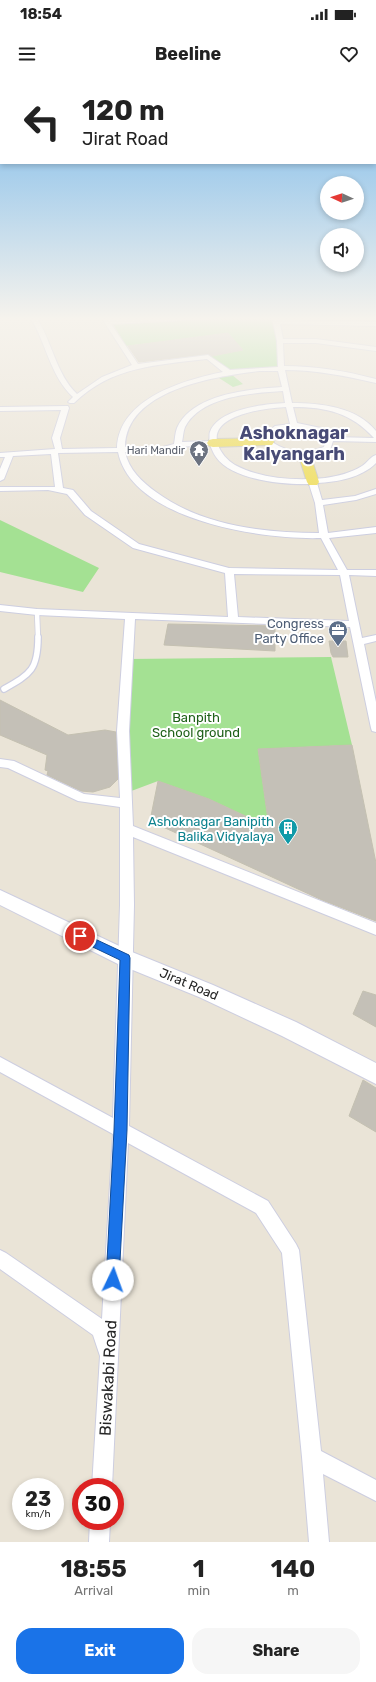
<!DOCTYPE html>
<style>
body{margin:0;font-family:Rubik,sans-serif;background:#f6f6f6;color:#222;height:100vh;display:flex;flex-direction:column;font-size:15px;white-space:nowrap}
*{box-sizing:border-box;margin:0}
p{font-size:13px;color:#767676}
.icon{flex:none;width:22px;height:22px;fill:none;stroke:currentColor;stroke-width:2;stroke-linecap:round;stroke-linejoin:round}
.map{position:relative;height:1462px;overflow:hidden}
.drawer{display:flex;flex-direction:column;background:#fff;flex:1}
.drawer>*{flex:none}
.guide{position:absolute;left:0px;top:0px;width:376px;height:84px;box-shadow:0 2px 6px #0003;background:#fff;color:#222;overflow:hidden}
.needle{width:26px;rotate:273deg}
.buttons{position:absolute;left:320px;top:96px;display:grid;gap:8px}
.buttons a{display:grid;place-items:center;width:44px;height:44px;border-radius:50%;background:#fff;box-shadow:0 2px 6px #0003;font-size:20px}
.speed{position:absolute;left:12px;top:1398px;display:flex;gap:8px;font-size:20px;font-weight:700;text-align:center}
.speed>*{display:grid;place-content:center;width:52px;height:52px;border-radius:50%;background:#fff;box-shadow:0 2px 6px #0003;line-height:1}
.speed small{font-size:10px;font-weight:400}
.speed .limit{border:6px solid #d22;background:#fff;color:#111}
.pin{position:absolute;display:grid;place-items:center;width:34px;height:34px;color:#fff;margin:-17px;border:2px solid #fff;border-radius:50%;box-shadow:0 1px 4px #0007}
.me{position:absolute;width:44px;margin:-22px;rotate:3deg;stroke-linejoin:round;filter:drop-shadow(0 0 3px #0008)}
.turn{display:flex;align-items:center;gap:14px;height:84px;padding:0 16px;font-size:18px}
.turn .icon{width:52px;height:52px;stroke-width:2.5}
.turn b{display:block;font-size:28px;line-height:34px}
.eta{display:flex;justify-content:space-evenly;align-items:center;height:68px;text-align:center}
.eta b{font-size:24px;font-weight:700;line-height:28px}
.cta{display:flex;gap:8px;margin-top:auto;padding:8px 16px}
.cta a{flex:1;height:46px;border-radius:16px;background:#1a73e8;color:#fff;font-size:16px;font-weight:700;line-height:46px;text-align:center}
.cta a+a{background:#f6f6f6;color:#222}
.status{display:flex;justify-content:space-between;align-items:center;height:28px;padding:0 20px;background:#fff;direction:ltr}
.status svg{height:11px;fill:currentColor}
header{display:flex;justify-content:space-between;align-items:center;height:52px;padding:0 16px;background:#fff;font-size:18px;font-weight:700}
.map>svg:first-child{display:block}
.green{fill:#a4e193}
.building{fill:#c4c0b7;stroke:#c4c0b1}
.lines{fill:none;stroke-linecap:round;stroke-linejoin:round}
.lane-far1-casing{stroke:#cdcee0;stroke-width:6}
.lane-casing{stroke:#cdcee0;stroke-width:8}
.street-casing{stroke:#cdcee0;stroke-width:2}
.secondary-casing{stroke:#cdcee0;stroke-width:2}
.primary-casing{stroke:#c7c7c7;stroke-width:2}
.lane-far1{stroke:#fff;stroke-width:4.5}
.lane{stroke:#fff;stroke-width:5.5}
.street{fill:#fff;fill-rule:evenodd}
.secondary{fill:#fff;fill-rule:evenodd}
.primary{fill:#efdd56;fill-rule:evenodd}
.route{fill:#1a73e8;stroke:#114b97}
.labels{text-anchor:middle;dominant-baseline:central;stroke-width:4;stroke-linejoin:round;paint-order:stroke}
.far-worship-label{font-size:11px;fill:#5b616d;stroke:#fff;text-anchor:end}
.service-label{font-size:13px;fill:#4e5e75;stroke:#fff;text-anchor:end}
.park-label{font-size:13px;fill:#1f6119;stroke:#fff}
.culture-label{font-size:13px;fill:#0d838f;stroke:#fff;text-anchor:end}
.street-label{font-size:13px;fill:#262626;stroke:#fff}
.near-street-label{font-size:16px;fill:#262626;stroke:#fff}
.far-town-label{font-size:18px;font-weight:bold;fill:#484b76;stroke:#fff}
</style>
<div class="status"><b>18:54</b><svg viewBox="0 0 49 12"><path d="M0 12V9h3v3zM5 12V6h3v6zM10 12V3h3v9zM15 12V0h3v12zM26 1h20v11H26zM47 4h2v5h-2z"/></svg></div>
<header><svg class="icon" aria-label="menu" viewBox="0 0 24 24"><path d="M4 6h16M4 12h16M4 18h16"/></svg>Beeline<svg class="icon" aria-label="heart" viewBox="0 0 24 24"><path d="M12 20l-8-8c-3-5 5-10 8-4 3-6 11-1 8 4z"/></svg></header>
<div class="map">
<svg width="376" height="1462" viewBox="0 0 376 1462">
<rect width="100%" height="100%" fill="#eae4d7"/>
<path class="green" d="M216 237H275L278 251 281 289 229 293 208 277 243 270 228 253 126 266 113 244Z
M231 294 243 304 233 307 219 298Z
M0 440 99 488 83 512 0 492Z
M331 577 352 665 258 669 269 747 209 719 158 701 126 713 127 579Z"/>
<path class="building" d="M228 253 243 270 212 276 208 274 139 282 128 266Z
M168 544 275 546V571L164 565Z
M329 561H346L348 577H333L331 573Z
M0 620 68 655 105 650 116 652 118 699 110 707 93 712 81 711 47 695 48 691 45 690 47 675 0 655Z
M352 665 376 783V841L322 820 150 741 158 701 209 719 269 747 258 669Z
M363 911 376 915V947L353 934Z
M363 1000 376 1008V1052L349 1036Z"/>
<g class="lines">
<g class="lane-far1-casing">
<path id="lane-far1" d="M37 532 38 558"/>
</g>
<g class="lane-casing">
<path id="lane" d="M4 609C31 594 38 589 38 557"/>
</g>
<g class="street-casing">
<path id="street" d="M0 237H7L0 239Z
M30 237H36C52 261 56 294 77 314L102 297 132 285 101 237H107L109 240 211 237 208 239 111 244 138 284 208 275 230 290 278 287 277 261 272 237H278L279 240 376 242V246L280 244 283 259H316L376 267V271L316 263H283L284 286C315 286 346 291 376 299V303C346 296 316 290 285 290L292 323C321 323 357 327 376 351V362L333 361 330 370C306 379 287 378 265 365L264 355 275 346 290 344 286 327C268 328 207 334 218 365 221 373 227 380 235 385 261 399 296 401 325 398 338 396 351 393 362 386 367 383 371 376 376 375V383C361 398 337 402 317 403L322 420 355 416 376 409V414L356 420 323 425 328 453 376 447V453L329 458 347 490H376V496L349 495 362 558 376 555V561L364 564 376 622V652L372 651 371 648 350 547 135 539 129 651 133 746 376 843V855L133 757 134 825 129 1046 268 1121 296 1164 299 1170 321 1371 376 1400V1421L323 1394 329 1462H309L302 1377 282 1173 256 1133 128 1063 112 1407H92L100 1276 93 1255 0 1189V1170L6 1173 102 1239 113 1054 0 992V977L113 1038 120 825V727L78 721 8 688 0 687V679L14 681 84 714 120 718 117 651 125 539 37 535 0 531V525L37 529 228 537 225 493 133 468 85 435 67 414 48 410 0 411V407H55L51 374 13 376 4 399 0 401V389L5 377H0V373L55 369 52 358 61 330 0 331V327L68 326 69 328 60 358 62 369 117 368C119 318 184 300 223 292L207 279C157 285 112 286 74 323H70L68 322 73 317C50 296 46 262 30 237ZM260 291H278L282 307C249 309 192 314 177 348 175 353 175 359 174 364L163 367H125C126 309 217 296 260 291ZM283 311 285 323C265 324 218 329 210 352 209 354 210 358 209 361L182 362C183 358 183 352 185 347 201 316 252 313 283 311ZM293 327C327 327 351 333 374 358L332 357 321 348 297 343ZM294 347C306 349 317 350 326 359L324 367C305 374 289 373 272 362V356L280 350ZM210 365C212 369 213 373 216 377 232 400 283 405 309 404L315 423 319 453C264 453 202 446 156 412 142 402 129 390 125 372L163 371 178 367ZM118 372C132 441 264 460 321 458L338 490 229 488 139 464 91 431 73 410 63 408 58 373ZM234 494 340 495 349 541 238 537Z
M90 1441H110L109 1462H89Z"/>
</g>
<g class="secondary-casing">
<path id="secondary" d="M0 810 132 872 213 905 296 942 376 983V1004L282 956 199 917 118 884 0 825Z"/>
</g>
<g class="primary-casing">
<path id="primary" d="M268 358 272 359 274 362 272 365 213 367 209 366 207 363 209 360 213 359Z
M304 370 308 371 310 374 319 402 317 405H309L307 402 298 374 300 371Z"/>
</g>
<use href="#lane-far1" class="lane-far1"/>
<use href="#lane" class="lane"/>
<use href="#street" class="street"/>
<use href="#secondary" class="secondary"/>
<use href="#primary" class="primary"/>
</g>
<linearGradient id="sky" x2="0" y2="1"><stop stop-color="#75b7ea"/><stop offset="0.54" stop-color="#f6f3ed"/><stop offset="1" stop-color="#f6f3ed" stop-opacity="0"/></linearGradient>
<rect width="376" height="442" fill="url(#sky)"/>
<path class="route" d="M80 852 129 875 130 878 127 1050 119 1200 117 1205 113 1207 108 1205 106 1200 114 1050 120 880 76 859 75 856 76 853Z"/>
<defs>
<g id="temple-pin" transform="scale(1)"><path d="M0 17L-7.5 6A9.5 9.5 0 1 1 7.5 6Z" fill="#6b7280" stroke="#fff"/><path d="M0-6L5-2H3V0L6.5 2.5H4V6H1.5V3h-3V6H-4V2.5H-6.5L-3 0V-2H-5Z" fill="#fff"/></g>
<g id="office-pin" transform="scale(1)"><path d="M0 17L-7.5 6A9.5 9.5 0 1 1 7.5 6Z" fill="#5c6f8a" stroke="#fff"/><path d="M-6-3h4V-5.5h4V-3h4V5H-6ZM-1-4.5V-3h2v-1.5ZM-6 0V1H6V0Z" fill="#fff"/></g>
<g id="building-pin" transform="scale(1)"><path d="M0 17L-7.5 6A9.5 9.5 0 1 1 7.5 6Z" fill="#0f9aa8" stroke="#fff"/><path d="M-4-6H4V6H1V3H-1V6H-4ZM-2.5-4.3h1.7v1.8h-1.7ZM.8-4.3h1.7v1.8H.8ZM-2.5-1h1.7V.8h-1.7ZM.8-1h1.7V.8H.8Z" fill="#fff"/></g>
</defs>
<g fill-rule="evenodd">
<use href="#temple-pin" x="199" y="370"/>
<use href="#office-pin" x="338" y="550"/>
<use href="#building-pin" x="288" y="748"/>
</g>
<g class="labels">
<g class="far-worship-label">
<text x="185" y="370">Hari Mandir</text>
</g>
<g class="service-label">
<text x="324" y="543">Congress<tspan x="324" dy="15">Party Office</tspan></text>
</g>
<g class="park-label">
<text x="196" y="637">Banpith<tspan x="196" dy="15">School ground</tspan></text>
</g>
<g class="culture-label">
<text x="274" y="741">Ashoknagar Banipith<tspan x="274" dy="15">Balika Vidyalaya</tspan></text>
</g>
<g class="street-label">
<text transform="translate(189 904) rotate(23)">Jirat Road</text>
</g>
<g class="near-street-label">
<text transform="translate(108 1298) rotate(-87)">Biswakabi Road</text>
</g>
<g class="far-town-label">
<text x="294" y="353">Ashoknagar<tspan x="294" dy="21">Kalyangarh</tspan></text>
</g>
</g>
</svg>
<div class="buttons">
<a><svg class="needle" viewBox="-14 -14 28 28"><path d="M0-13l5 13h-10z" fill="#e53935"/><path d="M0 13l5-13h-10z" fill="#767676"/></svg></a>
<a><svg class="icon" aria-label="sound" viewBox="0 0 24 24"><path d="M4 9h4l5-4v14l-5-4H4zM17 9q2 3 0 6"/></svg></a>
</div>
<div class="speed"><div>23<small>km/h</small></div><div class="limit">30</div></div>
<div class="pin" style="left:80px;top:856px;background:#d93025"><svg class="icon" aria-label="arrive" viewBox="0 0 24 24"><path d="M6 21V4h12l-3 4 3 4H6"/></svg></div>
<svg class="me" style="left:113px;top:1200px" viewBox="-20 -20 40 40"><circle r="19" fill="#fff"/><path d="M0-13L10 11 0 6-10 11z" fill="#1a73e8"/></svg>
<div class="guide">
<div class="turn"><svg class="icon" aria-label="left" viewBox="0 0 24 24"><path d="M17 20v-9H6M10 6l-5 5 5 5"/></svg><div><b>120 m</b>Jirat Road</div></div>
</div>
</div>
<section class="drawer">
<div class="eta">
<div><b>18:55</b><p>Arrival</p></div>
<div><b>1</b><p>min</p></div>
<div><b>140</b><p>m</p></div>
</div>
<div class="cta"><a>Exit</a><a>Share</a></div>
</section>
